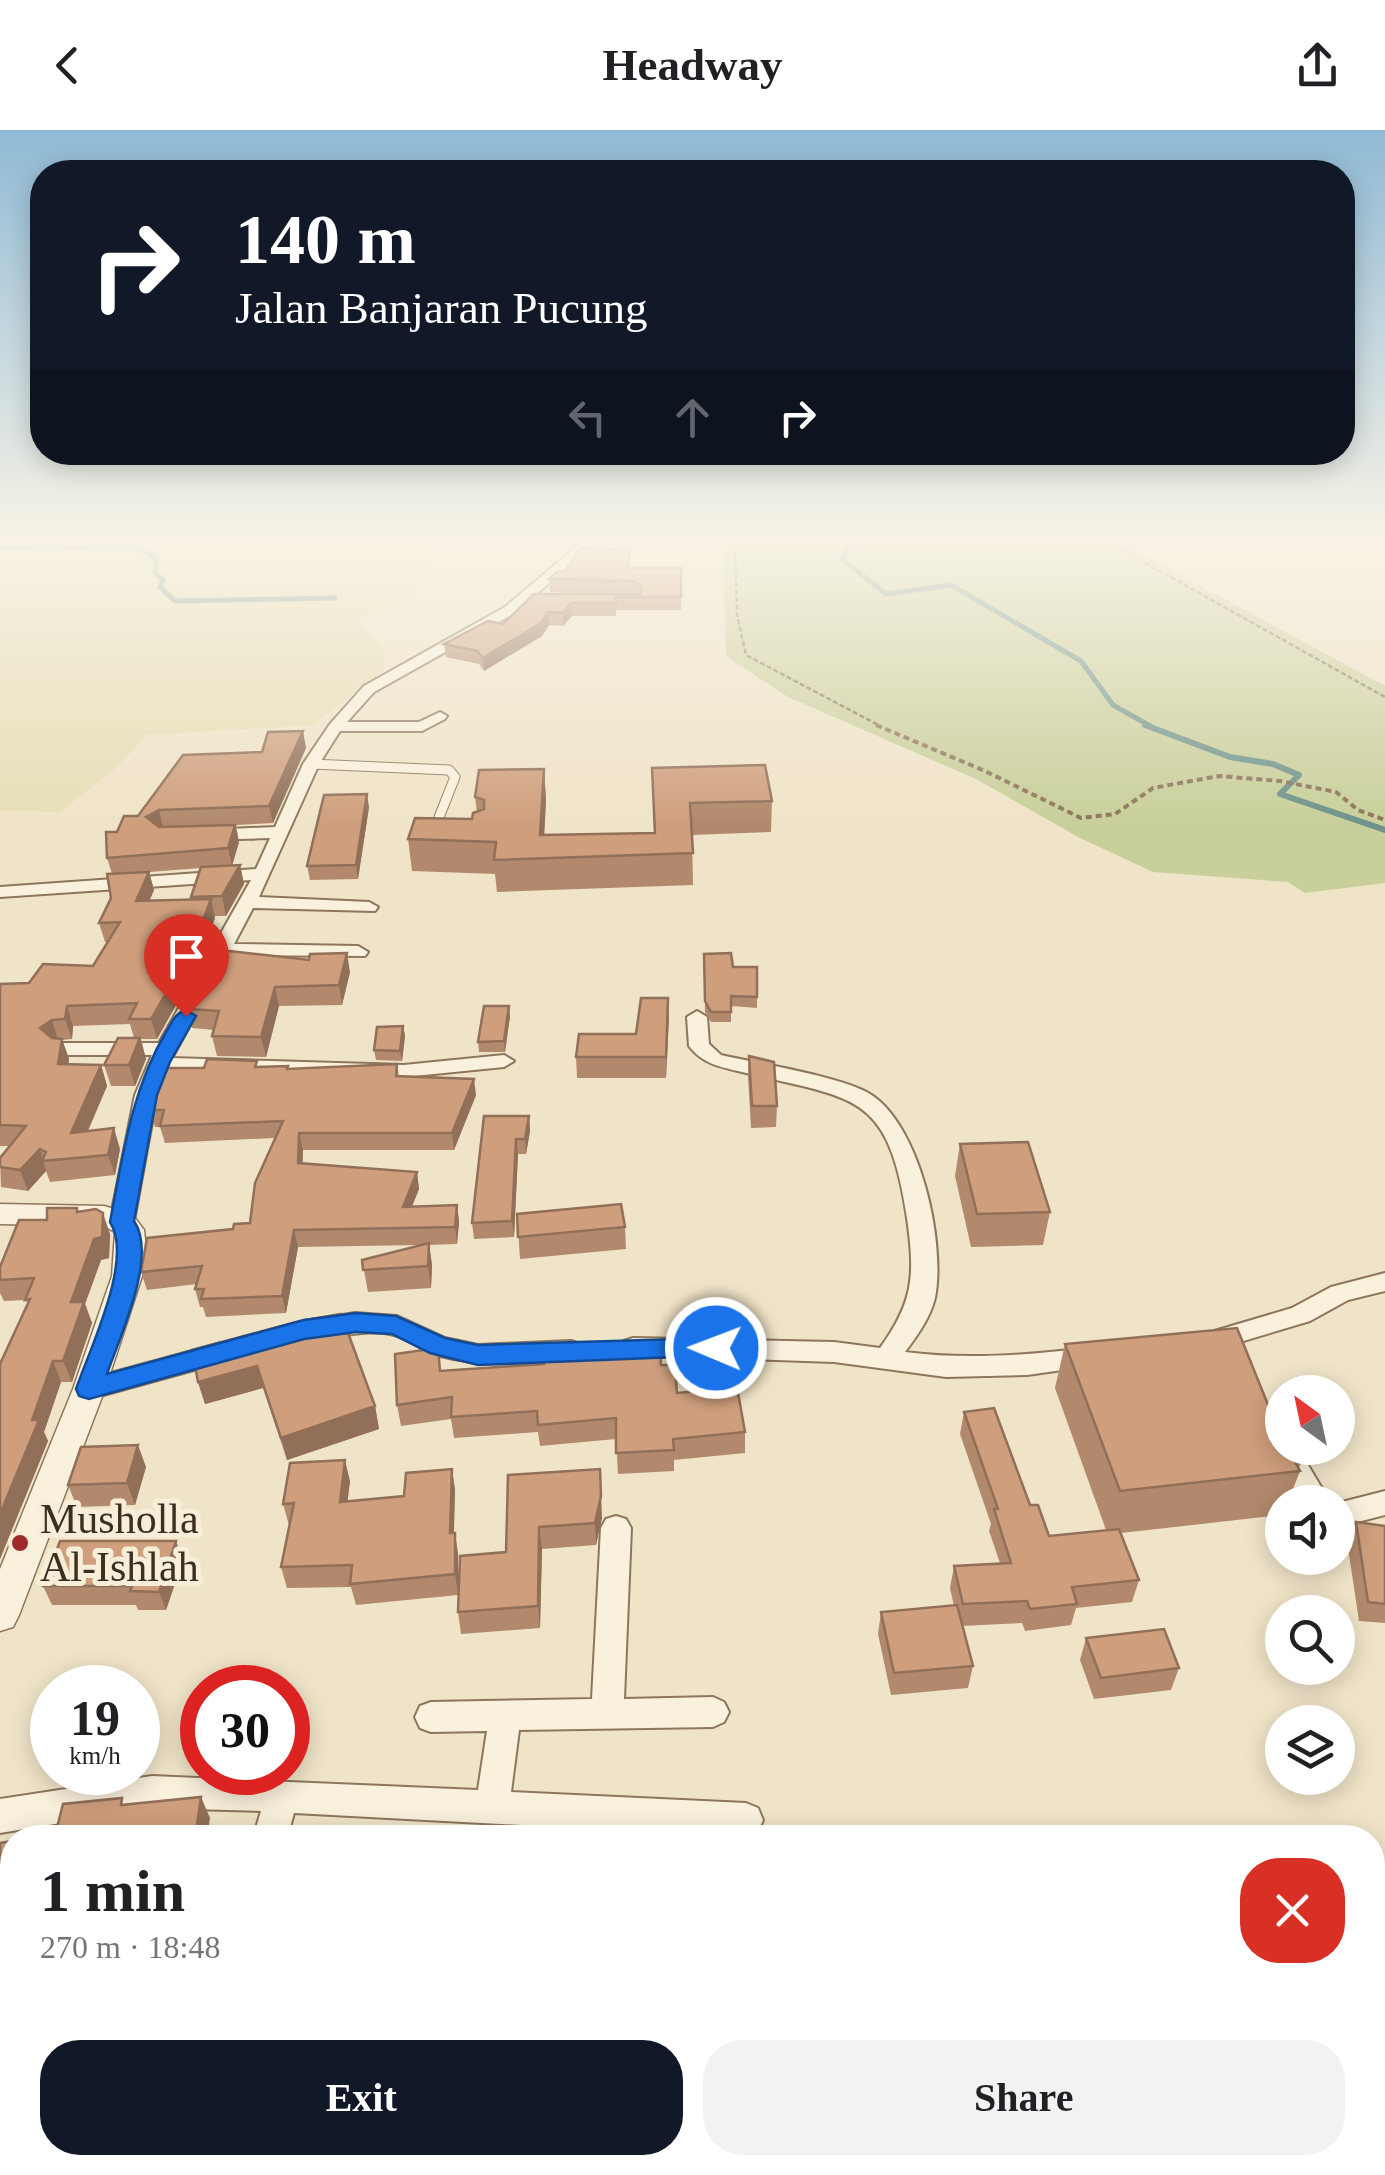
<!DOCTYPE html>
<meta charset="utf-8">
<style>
body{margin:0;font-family:Georgia,serif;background:#f2f2f2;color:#202124;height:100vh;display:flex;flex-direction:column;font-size:38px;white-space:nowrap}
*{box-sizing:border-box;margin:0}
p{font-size:32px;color:#757577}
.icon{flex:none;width:55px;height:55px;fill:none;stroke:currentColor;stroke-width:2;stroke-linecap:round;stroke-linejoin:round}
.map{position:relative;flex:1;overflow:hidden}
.panel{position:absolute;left:0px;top:1695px;width:1385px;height:350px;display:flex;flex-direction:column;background:#fff;border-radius:40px 40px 0 0;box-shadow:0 5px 25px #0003}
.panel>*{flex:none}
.guide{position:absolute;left:30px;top:30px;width:1325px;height:305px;border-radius:40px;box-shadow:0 5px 25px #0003;background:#111827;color:#fff;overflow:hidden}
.needle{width:65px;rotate:327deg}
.buttons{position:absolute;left:1265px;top:1245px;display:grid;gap:20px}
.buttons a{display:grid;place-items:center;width:90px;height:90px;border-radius:50%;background:#fff;box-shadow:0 5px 25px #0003;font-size:50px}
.speed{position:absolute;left:30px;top:1535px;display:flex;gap:20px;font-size:50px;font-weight:700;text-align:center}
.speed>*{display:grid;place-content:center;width:130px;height:130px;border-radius:50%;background:#fff;box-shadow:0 5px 25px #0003;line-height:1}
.speed small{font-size:25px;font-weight:400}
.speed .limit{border:15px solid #d22;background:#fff;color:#111}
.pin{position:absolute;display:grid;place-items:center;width:85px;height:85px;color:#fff;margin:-102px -42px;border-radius:50% 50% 50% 0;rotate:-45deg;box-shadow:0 0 10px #0007}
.pin .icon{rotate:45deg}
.me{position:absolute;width:110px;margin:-55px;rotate:271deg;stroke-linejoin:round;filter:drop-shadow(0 0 8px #0008)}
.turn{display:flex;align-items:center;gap:35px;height:210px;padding:0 40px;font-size:45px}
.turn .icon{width:130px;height:130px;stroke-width:2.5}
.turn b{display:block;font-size:70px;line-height:85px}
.lanes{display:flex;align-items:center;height:95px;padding:0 40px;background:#0003;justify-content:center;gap:50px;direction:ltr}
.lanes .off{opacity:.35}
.round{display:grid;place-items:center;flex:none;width:105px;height:105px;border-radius:40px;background:#f2f2f2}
.summary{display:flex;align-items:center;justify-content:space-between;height:170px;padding:0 40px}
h1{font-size:60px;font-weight:800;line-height:75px}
.primary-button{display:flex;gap:20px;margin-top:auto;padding:20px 40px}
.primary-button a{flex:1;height:115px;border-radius:40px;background:#111827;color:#fff;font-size:40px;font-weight:800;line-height:115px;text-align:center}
.primary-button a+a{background:#f2f2f2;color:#202124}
header{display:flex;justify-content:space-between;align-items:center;height:130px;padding:0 40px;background:#fff;font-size:45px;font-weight:800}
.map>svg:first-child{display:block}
.farmland{fill:#e6deb5}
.green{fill:#c9cf9b}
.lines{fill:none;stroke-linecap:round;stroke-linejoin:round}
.stream-far1{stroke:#6f938a;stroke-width:5}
.stream{stroke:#6f938a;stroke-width:6}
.service-casing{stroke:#8d765c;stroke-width:11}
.minor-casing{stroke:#8d765c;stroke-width:4}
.tertiary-casing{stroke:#8d765c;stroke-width:3}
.path-far1{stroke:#8d765c;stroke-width:2.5;stroke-dasharray:5 2.5;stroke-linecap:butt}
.path{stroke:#8d765c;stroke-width:4;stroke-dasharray:6 4;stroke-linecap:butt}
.service{stroke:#faf1dc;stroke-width:9}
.minor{fill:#faf1dc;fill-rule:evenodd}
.tertiary{fill:#faf1dc;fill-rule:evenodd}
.wall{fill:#b2896c;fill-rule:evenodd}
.shaded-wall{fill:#916f58}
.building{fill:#cf9f7d;stroke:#916f58;stroke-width:2.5}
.route{fill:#1a73e8;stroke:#114b97;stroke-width:2.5}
.poi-dot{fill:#9e2a2b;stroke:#f7eed8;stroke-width:4}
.labels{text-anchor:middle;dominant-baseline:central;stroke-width:10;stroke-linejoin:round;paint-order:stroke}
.near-poi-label{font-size:42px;fill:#3d2e20;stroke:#f7eed8;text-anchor:start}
</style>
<header><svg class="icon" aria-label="back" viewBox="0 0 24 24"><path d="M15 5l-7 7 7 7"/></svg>Headway<svg class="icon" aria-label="share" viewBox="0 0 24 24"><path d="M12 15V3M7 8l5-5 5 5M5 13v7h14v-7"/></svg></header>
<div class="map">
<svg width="1385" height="2045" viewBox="0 0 1385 2045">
<rect width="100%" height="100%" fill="#f0e4c8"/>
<path class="farmland" d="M0 407H450L414 465 356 492 384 517V540L313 595 147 605 116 638 60 682 0 680Z"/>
<path class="green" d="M722 407H1110L1385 556V753L1305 763 1288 752 1153 742 1080 708 976 649 788 567 726 526Z"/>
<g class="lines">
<path class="stream-far1" d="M853 407 842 429 886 464 951 455 1081 531 1113 575 1152 597
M0 418 135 416 157 429 155 443 163 450 160 457 175 471 335 468"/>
<path class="stream" d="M1145 595 1230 627 1273 634 1299 645 1280 664 1385 700"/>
<g class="service-casing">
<path id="service" d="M311 634 449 640 455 647 434 700"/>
</g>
<g class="minor-casing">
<path id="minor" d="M588 407H601L515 483 374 562 347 592H419L440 582 447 586 445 589 422 601H340L319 634 259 767 369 772 378 777 375 781 253 778 234 814 358 816 368 822 365 826 228 825 172 928 404 935 504 925 514 931 504 937 404 947 166 941 157 965 134 1091 130 1097H114L110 1091 135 965 152 925H60L50 919 60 913H159L251 750 0 767V757L256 739 270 708 206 710 198 705 206 700 275 697 303 634 330 594 364 556 505 477Z
M697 881 707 887 709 914 721 925C756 933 844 947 870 964 920 995 946 1112 935 1168 930 1188 917 1206 905 1222 967 1230 1027 1225 1089 1218L1098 1221 1102 1228 1098 1235 1027 1245 946 1247 834 1232 624 1225 620 1218 624 1211 633 1208 834 1212 880 1218C914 1171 915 1145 907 1088 888 960 854 970 742 942 720 937 703 934 689 916L687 887Z
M1385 1143V1161L1348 1170 1310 1191 1210 1221 1201 1219 1197 1212 1201 1205 1292 1178 1331 1157Z
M355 1183 397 1186 445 1208 478 1215 571 1211 580 1214 584 1221 580 1228 571 1231C526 1233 483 1237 440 1226 422 1221 407 1207 390 1204 362 1198 331 1212 305 1205L301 1198 305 1191Z
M221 1213 230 1216 234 1223 230 1230 89 1269 80 1266 76 1259 80 1252 89 1249Z
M1282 1308V1318H1298L1330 1372H1301L1270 1318 1274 1310Z
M1385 1361V1385L1338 1397V1373Z
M616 1386 626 1389 631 1398 624 1569 713 1567 724 1572 729 1582 724 1592 713 1597 519 1600 511 1662 746 1673 758 1678 763 1690 758 1702 746 1707 294 1683 287 1708H253L261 1681 152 1678 0 1703V1669L152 1646 478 1660 487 1601 431 1602 420 1598 415 1587 420 1576 431 1572 592 1569 601 1398 606 1389Z"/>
</g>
<g class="tertiary-casing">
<path id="tertiary" d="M0 1074 104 1076 132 1084 144 1100 146 1119 142 1146 105 1259 19 1485 13 1497 0 1501V1439L73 1259 112 1146 115 1102 104 1096 0 1094Z"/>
</g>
<path class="path-far1" d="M735 407 737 485 746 525 882 597
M1099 407 1385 567"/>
<path class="path" d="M876 595 985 641 1081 688 1115 684 1153 658 1219 646 1280 651 1336 662 1358 680 1385 690"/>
<use href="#service" class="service"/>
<use href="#minor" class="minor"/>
<use href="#tertiary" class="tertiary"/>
</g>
<path class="wall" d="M631 420 630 438H681V480H616V486H572L563 496 549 495 542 506 484 541 479 534 446 527 444 514 503 494 534 464H635L550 462 549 449Z
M306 618 273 693 236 695 239 712 232 735H240L244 754 226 786H215L198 836 157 909H141L146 929 135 956H111L104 935 134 908 130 894 73 896 72 909 62 910 69 929 68 934 101 935 107 956 88 1001 120 1019 115 1045 50 1052 46 1041 28 1061 1 1057 0 1028 10 1016H0V854L29 853 93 836 108 812H105L99 793 111 768 112 744 107 728 117 702 138 686 262 622ZM201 738 191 769 149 771 154 760 149 742Z
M652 638 772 671 771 702 692 705 693 755 497 762 495 744 412 741 408 709 472 689 477 682 475 667 544 639 546 670 544 705 654 703Z
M369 677 358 749 310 750 307 736Z
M220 820 350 842 342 875 279 876 266 927 217 926 212 906 214 900 192 898 187 879Z
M704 824 733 837H757V878L731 876V892H711L705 882Z
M668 868 666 948H577L576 927 636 904Z
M510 886 505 922H479L478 912Z
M403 896 405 906 402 931 376 930 374 920Z
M749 926 777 976 776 997 751 998 748 947Z
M397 934 399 946 476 965 454 1020H303L302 1034 417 1042 419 1059 412 1076 457 1075 459 1092 457 1114 429 1115 432 1135 431 1158 368 1162 362 1130 420 1115 298 1117 286 1183 206 1187 203 1177H200L195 1159 197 1154 147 1160 141 1142 233 1099 250 1093 275 1008 165 1013 160 997H155L150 980 258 937 288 936 289 939Z
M529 986 530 1001 526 1024H518L514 1107 474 1109 472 1093Z
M960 1014 1050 1082 1043 1115 971 1117 955 1046Z
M77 1078 78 1082 110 1104 109 1128 101 1130 85 1174 92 1193 72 1252H61L44 1302 48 1311 0 1429 28 1175 26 1170 4 1171 0 1163V1137L47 1090Z
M517 1084 625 1097 626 1119 520 1129Z
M1065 1214 1279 1302 1303 1327 1299 1338 1300 1341 1288 1372H1282V1385L1121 1403 1139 1450 1132 1472 1076 1478 1071 1495 1025 1501 1022 1493 962 1496 973 1536 968 1558 891 1565 878 1504 881 1482 954 1476 950 1458 954 1436 1000 1433 989 1401 991 1394 960 1304 964 1282 1030 1375 1049 1406 1106 1400 1055 1258Z
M192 1220 375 1276 379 1299 287 1330 263 1258 205 1274 198 1252Z
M661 1235 677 1263 745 1302V1323L674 1330V1341L618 1344 616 1309 540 1316 538 1302 454 1308 451 1289 401 1296 397 1275 441 1240Z
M146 1337 135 1375 77 1377 68 1355Z
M452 1339 455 1360 454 1403 458 1424V1465L356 1475 351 1457 287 1458 281 1437 289 1395 283 1374 350 1351 347 1372 404 1366Z
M508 1345 602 1388 596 1415 542 1419 540 1498 461 1504 458 1482 506 1422Z
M1356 1392 1385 1396V1493L1359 1491 1347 1411Z
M183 1430 166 1480H138L136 1475H52L43 1456Z
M1086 1508 1179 1538 1171 1560 1094 1569 1080 1530Z
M12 1711V1879L7 1896 12 1895V2006L0 2007V1713Z"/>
<path class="shaded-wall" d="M571 473 572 486 563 496V483Z
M548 482 549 495 542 506 484 541 483 528Z
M303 601 306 618 273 693 269 676Z
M544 639 546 670 543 728 540 705Z
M367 664 369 677 358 749 356 735Z
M159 680 163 697 150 705 146 687Z
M235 695 239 712 232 736 228 718Z
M240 735 244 754 226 786 222 766Z
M149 742 154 760 141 790 136 771Z
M211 769 215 788 198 836 157 909 151 889Z
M347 823 350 842 342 875 339 855Z
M275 857 279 876 266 927 261 907Z
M668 868 669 889 666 948V927Z
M67 876 73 896 72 909 65 889Z
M509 876 510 886 505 922 504 911Z
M52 890 58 910 46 918 40 898Z
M403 896 405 906 402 931 400 921Z
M140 908 146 929 135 956 129 935Z
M62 909 69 929 65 954 58 934Z
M101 935 107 956 78 1023 71 1003Z
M474 949 476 965 454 1020 452 1003Z
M529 986 530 1001 526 1024 525 1009Z
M114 998 120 1019 115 1045 108 1025Z
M299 1003 303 1020 302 1050 298 1033Z
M516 1009 518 1024 514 1107 512 1091Z
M40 1019 46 1041 28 1061 20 1040Z
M417 1042 419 1059 405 1094 403 1077Z
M457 1075 459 1092 457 1114 455 1097Z
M103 1083 110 1104 109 1128 101 1130 85 1174 92 1193 72 1252 63 1231 71 1172Z
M294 1100 298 1117 286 1183 282 1166Z
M429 1113 432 1135 431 1158 428 1136Z
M53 1231 61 1252 44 1302 48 1311 0 1429V1384Z
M257 1236 263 1258 205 1274 198 1252Z
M375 1276 379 1299 287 1330 281 1308Z
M138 1315 146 1337 135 1375 127 1353Z
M345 1330 350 1351 345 1393 340 1372Z
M452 1339 455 1360 453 1425 450 1403Z
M600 1339 602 1388 596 1415 595 1393Z
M539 1397 542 1419 540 1498 538 1476Z
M455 1403 458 1424V1465L455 1444Z
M176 1411 183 1430 166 1480 159 1462Z
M201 1667 210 1688 207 1708H195Z
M12 1822V1879L3 1907 0 1903V1857Z"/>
<path class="building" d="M580 418 631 420 627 438H681V467H616V473H571L563 483 548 482 541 493 483 528 477 521 444 514 488 491 503 494 534 464H640L642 457 633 451 549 449 558 441 565 442Z
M303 601 269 676 159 680 146 687 159 697 235 695 228 718 107 728 106 702H117L124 686H138L183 625 262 622 268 602Z
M765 635 772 671 690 673 693 723 494 730 496 712 408 709 415 688 472 689 473 683 484 679V670L475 667 479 640 544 639 540 705 655 703 652 638Z
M367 664 356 735 307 736 324 665Z
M240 735 222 766 191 767 201 737Z
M149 742 136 771 211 769 193 817 151 889H129L137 873 67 876 65 889 52 890 40 898 52 908 62 909 58 934 101 935 71 1003 114 998 108 1025 42 1031 46 1022 40 1019 20 1040 0 1037V1028L26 996 0 995V854L29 853 43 834 93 836 120 792 99 793 111 768 107 744Z
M220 820 309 830 310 824 347 823 339 855 275 857 261 907 212 906 219 881 187 879Z
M731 823 733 837H757V867L731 866V882H711L705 871 704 824Z
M641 868H668L666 927H576L579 904H636Z
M484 876H509L504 911 478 912Z
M403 896 400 921 374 920 377 897Z
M118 908H140L129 935H104Z
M749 926 774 932 777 976H752Z
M207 929 257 931 255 937 288 936 287 939 397 934 396 946 474 949 452 1003H299L298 1033 417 1042 403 1077 457 1075 455 1097 294 1100 282 1166 201 1169 204 1159H195L202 1136 141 1142 147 1108 233 1099 234 1094 250 1093 255 1053 283 991 160 996 164 980H150L167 938H204Z
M484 986H529L525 1009H516L512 1091 472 1093Z
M1028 1012 1050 1082 977 1084 960 1014Z
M621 1074 625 1097 518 1107 517 1084Z
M47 1078H77V1082L96 1079 103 1083 102 1107 94 1109 71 1172H84L63 1231H53L32 1290H39L0 1384V1234L30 1169 25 1170 34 1148 0 1150V1137L19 1090H47Z
M429 1113 428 1136 363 1140 362 1130Z
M341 1184 375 1276 281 1308 257 1236 198 1252 192 1220 300 1191Z
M1237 1198 1279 1302 1282 1301V1318H1298L1303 1327 1293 1328 1300 1341 1120 1361 1065 1214Z
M660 1210 661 1235H675L677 1263 737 1257 745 1302 673 1309 674 1320 616 1323V1288L538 1295 537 1281 451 1287 452 1267 397 1275 395 1224 438 1218 440 1241 544 1234 543 1215Z
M994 1278 1030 1375H1038L1049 1406 1119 1399 1139 1450 1072 1457 1077 1474 1030 1479 1027 1471 963 1474 954 1436 1011 1433 994 1379H998L964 1282Z
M138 1315 127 1353 68 1355 81 1317Z
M345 1330 340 1372 404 1366 406 1343 452 1339 450 1403H455V1444L350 1454 352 1435 281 1437 294 1373 283 1374 290 1333Z
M600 1339 601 1366 595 1393 539 1397 538 1476 458 1482 460 1426 506 1422 508 1345Z
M1356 1392 1385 1396V1474L1368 1472Z
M60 1411H176L159 1462 130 1461 132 1456H43Z
M957 1475 973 1536 894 1543 881 1482Z
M1164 1499 1179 1538 1101 1548 1086 1508Z
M201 1667 195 1708H42L55 1706 63 1674 122 1668 121 1675Z
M12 1711V1822L0 1857V1713Z
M12 1895V1987L0 1988V1911L4 1896Z
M109 2032H160L158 2040 216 2044 105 2045Z"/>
<linearGradient id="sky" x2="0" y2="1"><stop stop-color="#8fbad6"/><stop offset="0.59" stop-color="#f8f3e6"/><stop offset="1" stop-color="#f8f3e6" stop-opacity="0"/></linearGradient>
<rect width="1385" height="693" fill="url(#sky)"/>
<path class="route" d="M186 880 196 886 170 932 157 965 134 1091C158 1126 120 1206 107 1244L304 1190 356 1183 396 1186 445 1208 478 1215 716 1208 726 1211 730 1218 726 1225 478 1235 430 1223 392 1204 356 1202 304 1209 89 1269 79 1266 76 1259C90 1218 134 1129 110 1092 123 1025 131 961 166 902 172 892 175 883 186 880Z"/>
<circle class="poi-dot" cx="20" cy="1413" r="10"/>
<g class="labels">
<g class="near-poi-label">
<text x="40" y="1389">Musholla<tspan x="40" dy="48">Al-Ishlah</tspan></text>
</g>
</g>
</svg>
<div class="buttons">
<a><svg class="needle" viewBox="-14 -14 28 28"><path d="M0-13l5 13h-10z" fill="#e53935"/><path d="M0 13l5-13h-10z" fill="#757577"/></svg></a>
<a><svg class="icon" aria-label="sound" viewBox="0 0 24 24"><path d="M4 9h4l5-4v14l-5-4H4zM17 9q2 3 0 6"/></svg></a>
<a><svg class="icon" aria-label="search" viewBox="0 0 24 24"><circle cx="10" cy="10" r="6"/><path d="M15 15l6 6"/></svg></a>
<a><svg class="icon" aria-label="layers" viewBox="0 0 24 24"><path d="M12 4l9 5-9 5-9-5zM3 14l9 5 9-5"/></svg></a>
</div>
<div class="speed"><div>19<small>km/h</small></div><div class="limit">30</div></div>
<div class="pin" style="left:186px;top:886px;background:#d93025"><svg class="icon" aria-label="arrive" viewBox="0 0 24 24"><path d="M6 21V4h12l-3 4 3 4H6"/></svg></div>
<svg class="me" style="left:716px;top:1218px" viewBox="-20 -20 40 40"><circle r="17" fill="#1a73e8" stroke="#fff" stroke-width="3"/><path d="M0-11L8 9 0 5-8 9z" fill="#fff"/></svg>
<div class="guide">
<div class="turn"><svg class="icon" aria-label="right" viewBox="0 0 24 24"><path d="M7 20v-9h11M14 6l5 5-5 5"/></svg><div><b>140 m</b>Jalan Banjaran Pucung</div></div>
<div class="lanes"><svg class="icon off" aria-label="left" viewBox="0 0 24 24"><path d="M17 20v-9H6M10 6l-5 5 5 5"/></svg><svg class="icon off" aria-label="ahead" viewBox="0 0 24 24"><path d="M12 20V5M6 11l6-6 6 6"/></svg><svg class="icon" aria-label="right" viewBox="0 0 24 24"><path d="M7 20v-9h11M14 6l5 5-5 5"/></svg></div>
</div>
<section class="panel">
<div class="summary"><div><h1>1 min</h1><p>270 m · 18:48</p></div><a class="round" style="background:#d93025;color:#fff"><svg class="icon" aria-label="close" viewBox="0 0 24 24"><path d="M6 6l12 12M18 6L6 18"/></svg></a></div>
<div class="primary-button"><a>Exit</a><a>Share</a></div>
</section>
</div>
